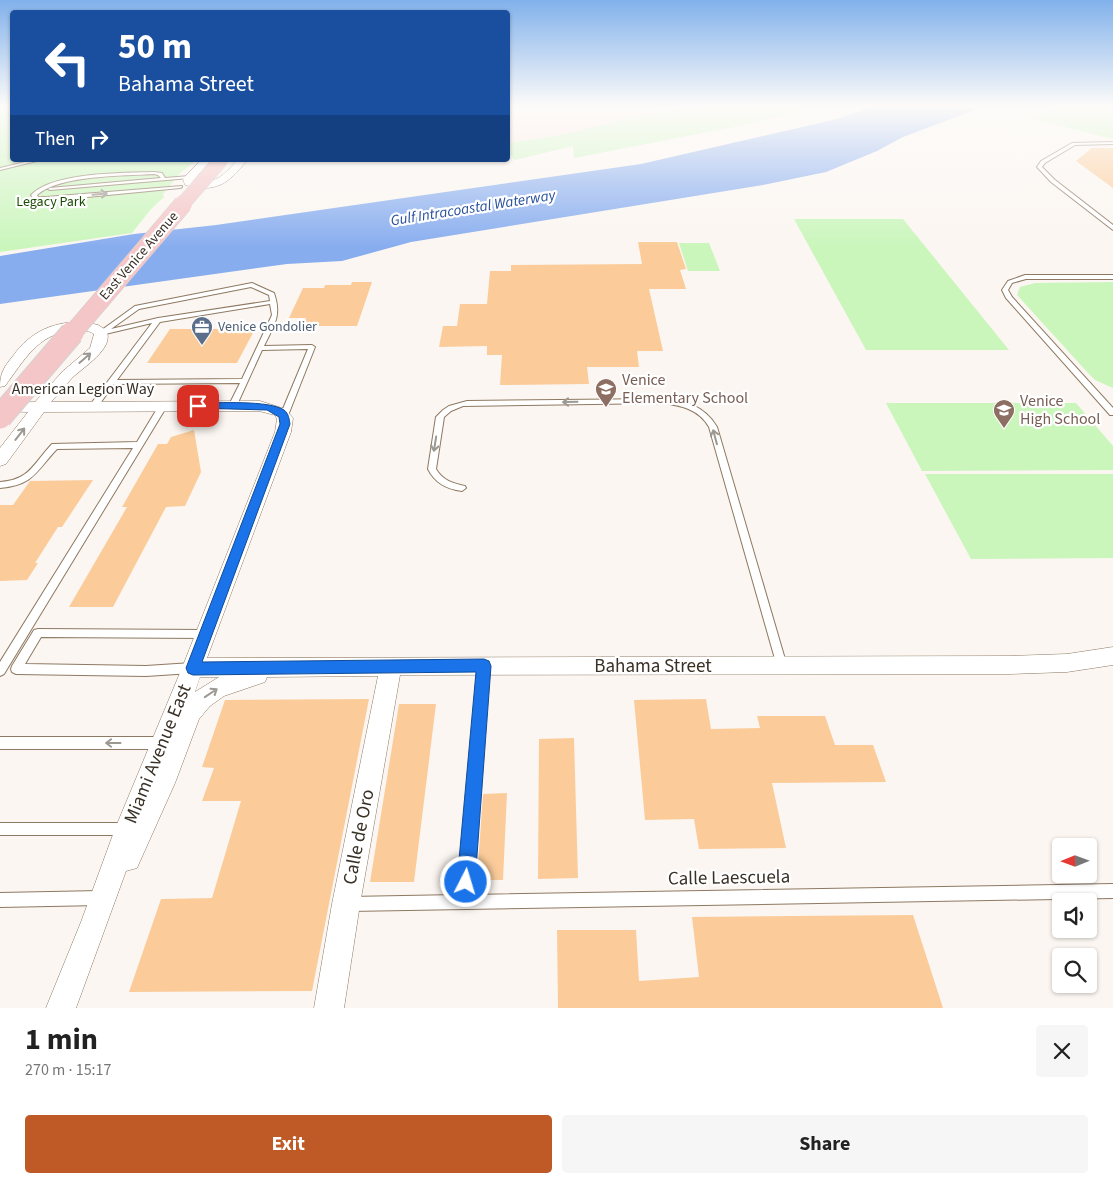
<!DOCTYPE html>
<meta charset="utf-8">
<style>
body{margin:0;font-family:"Source Sans 3",sans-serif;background:#f6f6f6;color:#222;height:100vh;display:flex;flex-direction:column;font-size:19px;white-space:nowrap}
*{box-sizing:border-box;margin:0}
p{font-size:16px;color:#767676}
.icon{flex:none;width:28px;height:28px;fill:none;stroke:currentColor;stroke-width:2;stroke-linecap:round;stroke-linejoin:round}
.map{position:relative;height:1008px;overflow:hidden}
.side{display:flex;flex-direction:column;background:#fff;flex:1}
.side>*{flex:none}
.guide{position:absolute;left:10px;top:10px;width:500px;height:152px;border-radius:5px;box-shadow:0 1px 4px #0004;background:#1a4fa0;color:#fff;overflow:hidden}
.needle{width:32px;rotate:269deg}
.fabs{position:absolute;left:1052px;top:838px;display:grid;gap:10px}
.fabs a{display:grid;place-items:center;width:45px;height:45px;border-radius:5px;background:#fff;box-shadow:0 1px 4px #0004;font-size:25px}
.pin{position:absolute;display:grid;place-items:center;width:42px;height:42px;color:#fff;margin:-21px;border-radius:10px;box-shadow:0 2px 8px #0006}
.me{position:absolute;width:55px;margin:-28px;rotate:5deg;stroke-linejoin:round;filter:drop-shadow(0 0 4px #0008)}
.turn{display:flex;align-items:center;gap:18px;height:105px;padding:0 25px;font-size:22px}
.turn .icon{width:65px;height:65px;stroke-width:2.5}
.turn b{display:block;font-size:35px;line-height:42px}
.then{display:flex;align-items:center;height:48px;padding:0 25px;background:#0003;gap:10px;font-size:19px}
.round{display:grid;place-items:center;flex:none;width:52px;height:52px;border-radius:5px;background:#f6f6f6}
.overview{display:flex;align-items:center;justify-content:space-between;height:85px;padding:0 25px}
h1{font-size:30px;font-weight:700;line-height:38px}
.primary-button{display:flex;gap:10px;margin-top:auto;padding:10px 25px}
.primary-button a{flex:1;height:58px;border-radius:5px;background:#bf5a26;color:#fff;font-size:20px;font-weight:700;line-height:58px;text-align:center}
.primary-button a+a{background:#f6f6f6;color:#222}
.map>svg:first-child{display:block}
.industrial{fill:#fde8e2}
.green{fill:#caf6bc}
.water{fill:#88adef}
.building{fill:#fbcc9a}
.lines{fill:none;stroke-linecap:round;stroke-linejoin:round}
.service-casing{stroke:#8e7962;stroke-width:2}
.minor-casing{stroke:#8e7962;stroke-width:1}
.service{fill:#fff;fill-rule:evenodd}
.minor{fill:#fff;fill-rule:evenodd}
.primary-bridge-far2-casing{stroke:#d3d1cf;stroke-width:15;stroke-linecap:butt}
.primary-bridge-far1-casing{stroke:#d3d1cf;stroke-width:19;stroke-linecap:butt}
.primary-bridge-casing{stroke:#d3d1cf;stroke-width:25;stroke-linecap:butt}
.primary-bridge-far2{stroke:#f4c6c8;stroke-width:14}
.primary-bridge-far1{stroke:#f4c6c8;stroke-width:18}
.primary-bridge{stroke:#f4c6c8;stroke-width:23}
.oneway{stroke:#9c9892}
.route{fill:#1a73e8;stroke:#114b97}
.labels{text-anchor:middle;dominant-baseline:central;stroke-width:4.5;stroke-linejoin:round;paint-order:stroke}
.far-park-label{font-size:14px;fill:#1c4b06;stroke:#fff}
.far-street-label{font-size:14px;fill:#393026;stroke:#fff}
.far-service-label{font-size:14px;fill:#4e5e75;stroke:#fff;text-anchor:start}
.far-water-label{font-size:15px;font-style:italic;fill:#264f9c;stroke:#fff}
.education-label{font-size:16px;fill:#785e54;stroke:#fff;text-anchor:start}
.street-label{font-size:16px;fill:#393026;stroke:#fff}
.near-street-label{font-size:19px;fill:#393026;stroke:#fff}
</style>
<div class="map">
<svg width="1113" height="1008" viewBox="0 0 1113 1008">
<rect width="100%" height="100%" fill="#fbf6f1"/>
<path class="industrial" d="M508 106H719L684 108 635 117 561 135 508 143Z"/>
<path class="green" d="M12 106V160H196L186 169 181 172 163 194 164 197 151 209 132 233 0 252V108Z
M719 106H823L744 125 574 158 573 146 515 160 508 152V143L561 135 635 117 684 108Z
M1058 106H1113V139L1032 119Z
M794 219H903L1009 350H866Z
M679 243H709L720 271H688Z
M1113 282V388L1095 380 1089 374 1017 295 1020 287 1035 283Z
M886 403H1076L1113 446V470L922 471Z
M925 474H1113V558L971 559Z"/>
<path class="water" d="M874 106H985L903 137 877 151 826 172 763 185 411 242 342 261 287 264 0 304V256L134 234 216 225 641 164 837 119Z"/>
<path class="building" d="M1092 148H1113V188L1076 161Z
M638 242H677L686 269 680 270 686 289H649L663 351H637L639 367H587L589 384 500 385 502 355H487V346L439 347 443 326H457L460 304H487L490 271H511V265L642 264Z
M352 282H372L357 326H306L307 325H303L306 318H289L303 288H324L325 285H351Z
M170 329H255L237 363H147Z
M194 430 201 472 185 506 166 507 113 607H69L127 507H122L158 444H167L171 437Z
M93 480 62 527H58L35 563H38L27 580 0 581V505H13L30 481Z
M369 699 312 991 129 992 161 899 212 898 241 801H202L214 768 202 767 225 700Z
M706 699 711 729 760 728 757 716H825L835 745H873L886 782 772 783 786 848 699 849 694 819 645 820 634 700Z
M399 704H436L414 882H370Z
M574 738 578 878 538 879 539 739Z
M507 793 503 880H477L483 794Z
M913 915 943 1008H558L557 930H636L639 981 699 977 692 917Z"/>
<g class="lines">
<g class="service-casing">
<path id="service" d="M1113 142V144L1075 145 1045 163 1042 167 1055 180 1113 225V230L1051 182 1037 167 1041 161 1072 143Z
M33 160H41L0 170V168Z
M154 172 162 173 165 178 190 176 192 177 190 178 50 190 48 189 50 188 161 178 158 175 154 174C124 176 59 175 37 195L38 197H46L182 186V187L180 188 46 201 34 199 31 195C53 172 123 173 154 172Z
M1025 275H1113V279H1026L1012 283 1008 290 1012 297 1113 408V415H1110L1006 298 1002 290 1008 281Z
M252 283 274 293C282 316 274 325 264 346L312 345 315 347 287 418H284L280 416 308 349 262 350 236 407H230L229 405 240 383 114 384 96 409H90L89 407 90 405 152 323 101 335 99 334V332L135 306ZM251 287 269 295 270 301 158 318 111 329 139 309ZM270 304 272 315 242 379 117 380 160 322Z
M661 399C685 401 704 405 717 427L787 666 786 669 782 671 778 669 777 666 709 427C699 409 680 405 661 403L463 406 451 411 444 417 436 469C443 481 453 483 465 486L466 488 462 491C446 489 435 483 428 469L436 417 443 410 449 406 467 401Z
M160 404H163L167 406 4 674 0 676V662L133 448 57 449C36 471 34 485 0 488V482C30 480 33 464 52 444L137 442Z
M38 629 205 630 209 631 210 634 209 637 205 638 41 637 25 664 146 666 192 663 196 665 197 668 196 671 192 673 146 676 16 674 12 672 11 669 12 666 34 630Z
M484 661 488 663 489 666 471 895 1113 884V898L349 911 344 909 342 904 344 899 349 897 458 895 479 666 480 663Z
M0 737H162L166 739 168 743 166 747 162 749H0Z
M0 823H125L129 825 131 829 129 833 125 835H0Z
M100 891 105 893 107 898 105 903 100 905 0 907V893Z"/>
</g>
<g class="minor-casing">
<path id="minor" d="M201 160H211L193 181C213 186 225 175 237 160H247C228 185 215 193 185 185L183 179Z
M85 322 98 325 106 330C116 348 82 368 72 378 65 386 58 394 51 402L260 401 285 409 293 418 291 432 207 658 1010 656 1067 654 1113 647V665L1067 672 1010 674 400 675 360 904 344 1008H314L332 904 378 676 267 677 265 682 224 696 210 706 199 719 175 783 137 868 126 871 76 1008H46L81 922 115 829 182 668 275 432 277 419 275 415 259 411 44 412 6 464 0 466V448L28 412 0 411V403L35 402 63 371 90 348 94 334C87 329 80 330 72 331 38 333 23 362 5 386L0 387C0 373 4 367 13 356 31 331 54 321 85 322ZM200 677H219L195 692Z"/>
</g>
<use href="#service" class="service"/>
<use href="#minor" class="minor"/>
<g class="primary-bridge-far2-casing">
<path id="primary-bridge-far2" d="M182 205 221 160"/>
</g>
<g class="primary-bridge-far1-casing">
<path id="primary-bridge-far1" d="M71 335 183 204"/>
</g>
<g class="primary-bridge-casing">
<path id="primary-bridge" d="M0 417 72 333"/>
</g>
<use href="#primary-bridge-far2" class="primary-bridge-far2"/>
<use href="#primary-bridge-far1" class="primary-bridge-far1"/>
<use href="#primary-bridge" class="primary-bridge"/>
</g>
<defs><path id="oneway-shaft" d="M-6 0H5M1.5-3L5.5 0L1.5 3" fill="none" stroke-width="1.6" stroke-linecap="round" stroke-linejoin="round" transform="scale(1.25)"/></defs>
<g class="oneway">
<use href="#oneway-shaft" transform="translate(100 194) rotate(-5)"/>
<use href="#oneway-shaft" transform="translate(85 358) rotate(-41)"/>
<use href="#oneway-shaft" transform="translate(570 402) rotate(179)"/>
<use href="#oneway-shaft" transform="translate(20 434) rotate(-52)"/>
<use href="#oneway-shaft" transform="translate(715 437) rotate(-105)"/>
<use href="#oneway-shaft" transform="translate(435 444) rotate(99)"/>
<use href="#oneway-shaft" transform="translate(211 693) rotate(-34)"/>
<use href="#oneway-shaft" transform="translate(113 743) rotate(-180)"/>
</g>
<linearGradient id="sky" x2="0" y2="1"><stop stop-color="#81b1eb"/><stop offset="0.43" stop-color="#fdfbf9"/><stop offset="1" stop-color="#fdfbf9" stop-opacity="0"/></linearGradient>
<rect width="1113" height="247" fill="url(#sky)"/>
<path class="route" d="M198 403C218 403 269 400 284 410 289 414 289 419 290 424L202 662 484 659 489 661 491 666 475 882 472 888 466 891 460 888 457 882 476 672 193 675 188 673 186 668 280 424 279 417 267 410 195 408 193 406Z"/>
<defs>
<g id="office-pin" transform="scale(1.125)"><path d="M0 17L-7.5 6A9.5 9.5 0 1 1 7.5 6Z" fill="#5c6f8a" stroke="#fff"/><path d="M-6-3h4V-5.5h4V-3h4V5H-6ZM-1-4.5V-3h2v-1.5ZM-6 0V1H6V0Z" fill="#fff"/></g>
<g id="school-pin" transform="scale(1.125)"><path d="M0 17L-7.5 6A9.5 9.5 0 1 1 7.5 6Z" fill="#8d6e63" stroke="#fff"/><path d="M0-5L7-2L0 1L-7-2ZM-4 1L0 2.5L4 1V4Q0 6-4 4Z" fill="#fff"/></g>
</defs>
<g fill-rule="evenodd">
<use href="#office-pin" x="202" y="327"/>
<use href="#school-pin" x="606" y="389"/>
<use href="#school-pin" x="1004" y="410"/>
</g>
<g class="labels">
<g class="far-park-label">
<text x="51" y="202">Legacy Park</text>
</g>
<g class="far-street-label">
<text transform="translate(139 256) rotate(-49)">East Venice Avenue</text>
</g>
<g class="far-service-label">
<text x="218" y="327">Venice Gondolier</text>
</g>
<g class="far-water-label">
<text transform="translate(473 208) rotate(-9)">Gulf Intracoastal Waterway</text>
</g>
<g class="education-label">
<text x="622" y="380">Venice<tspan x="622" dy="18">Elementary School</tspan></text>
<text x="1020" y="401">Venice<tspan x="1020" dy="18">High School</tspan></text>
</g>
<g class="street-label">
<text x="83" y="389">American Legion Way</text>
</g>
<g class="near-street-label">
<text x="653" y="666">Bahama Street</text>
<text transform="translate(158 754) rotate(-68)">Miami Avenue East</text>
<text transform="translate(359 837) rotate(-79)">Calle de Oro</text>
<text transform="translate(729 878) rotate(-1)">Calle Laescuela</text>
</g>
</g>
</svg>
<div class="fabs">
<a><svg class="needle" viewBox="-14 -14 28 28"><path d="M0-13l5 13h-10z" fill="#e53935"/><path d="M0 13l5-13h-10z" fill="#767676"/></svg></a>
<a><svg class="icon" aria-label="sound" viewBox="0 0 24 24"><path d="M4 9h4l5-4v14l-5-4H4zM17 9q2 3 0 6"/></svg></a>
<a><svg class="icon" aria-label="search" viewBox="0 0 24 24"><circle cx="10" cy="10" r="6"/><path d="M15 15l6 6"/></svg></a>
</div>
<div class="pin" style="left:198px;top:406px;background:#d93025"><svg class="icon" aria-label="arrive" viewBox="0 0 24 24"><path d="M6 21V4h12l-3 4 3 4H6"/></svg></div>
<svg class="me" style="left:466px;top:882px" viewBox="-20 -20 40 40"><circle r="17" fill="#1a73e8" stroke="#fff" stroke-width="3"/><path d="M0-11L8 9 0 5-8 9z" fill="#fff"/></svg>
<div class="guide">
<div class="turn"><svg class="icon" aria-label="left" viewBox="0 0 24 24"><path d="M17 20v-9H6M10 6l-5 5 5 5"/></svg><div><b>50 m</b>Bahama Street</div></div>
<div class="then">Then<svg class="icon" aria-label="right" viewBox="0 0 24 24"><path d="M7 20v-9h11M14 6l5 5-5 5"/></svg></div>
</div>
</div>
<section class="side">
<div class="overview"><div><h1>1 min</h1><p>270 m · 15:17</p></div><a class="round"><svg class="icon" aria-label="close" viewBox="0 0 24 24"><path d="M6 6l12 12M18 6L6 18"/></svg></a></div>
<div class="primary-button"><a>Exit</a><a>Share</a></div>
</section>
